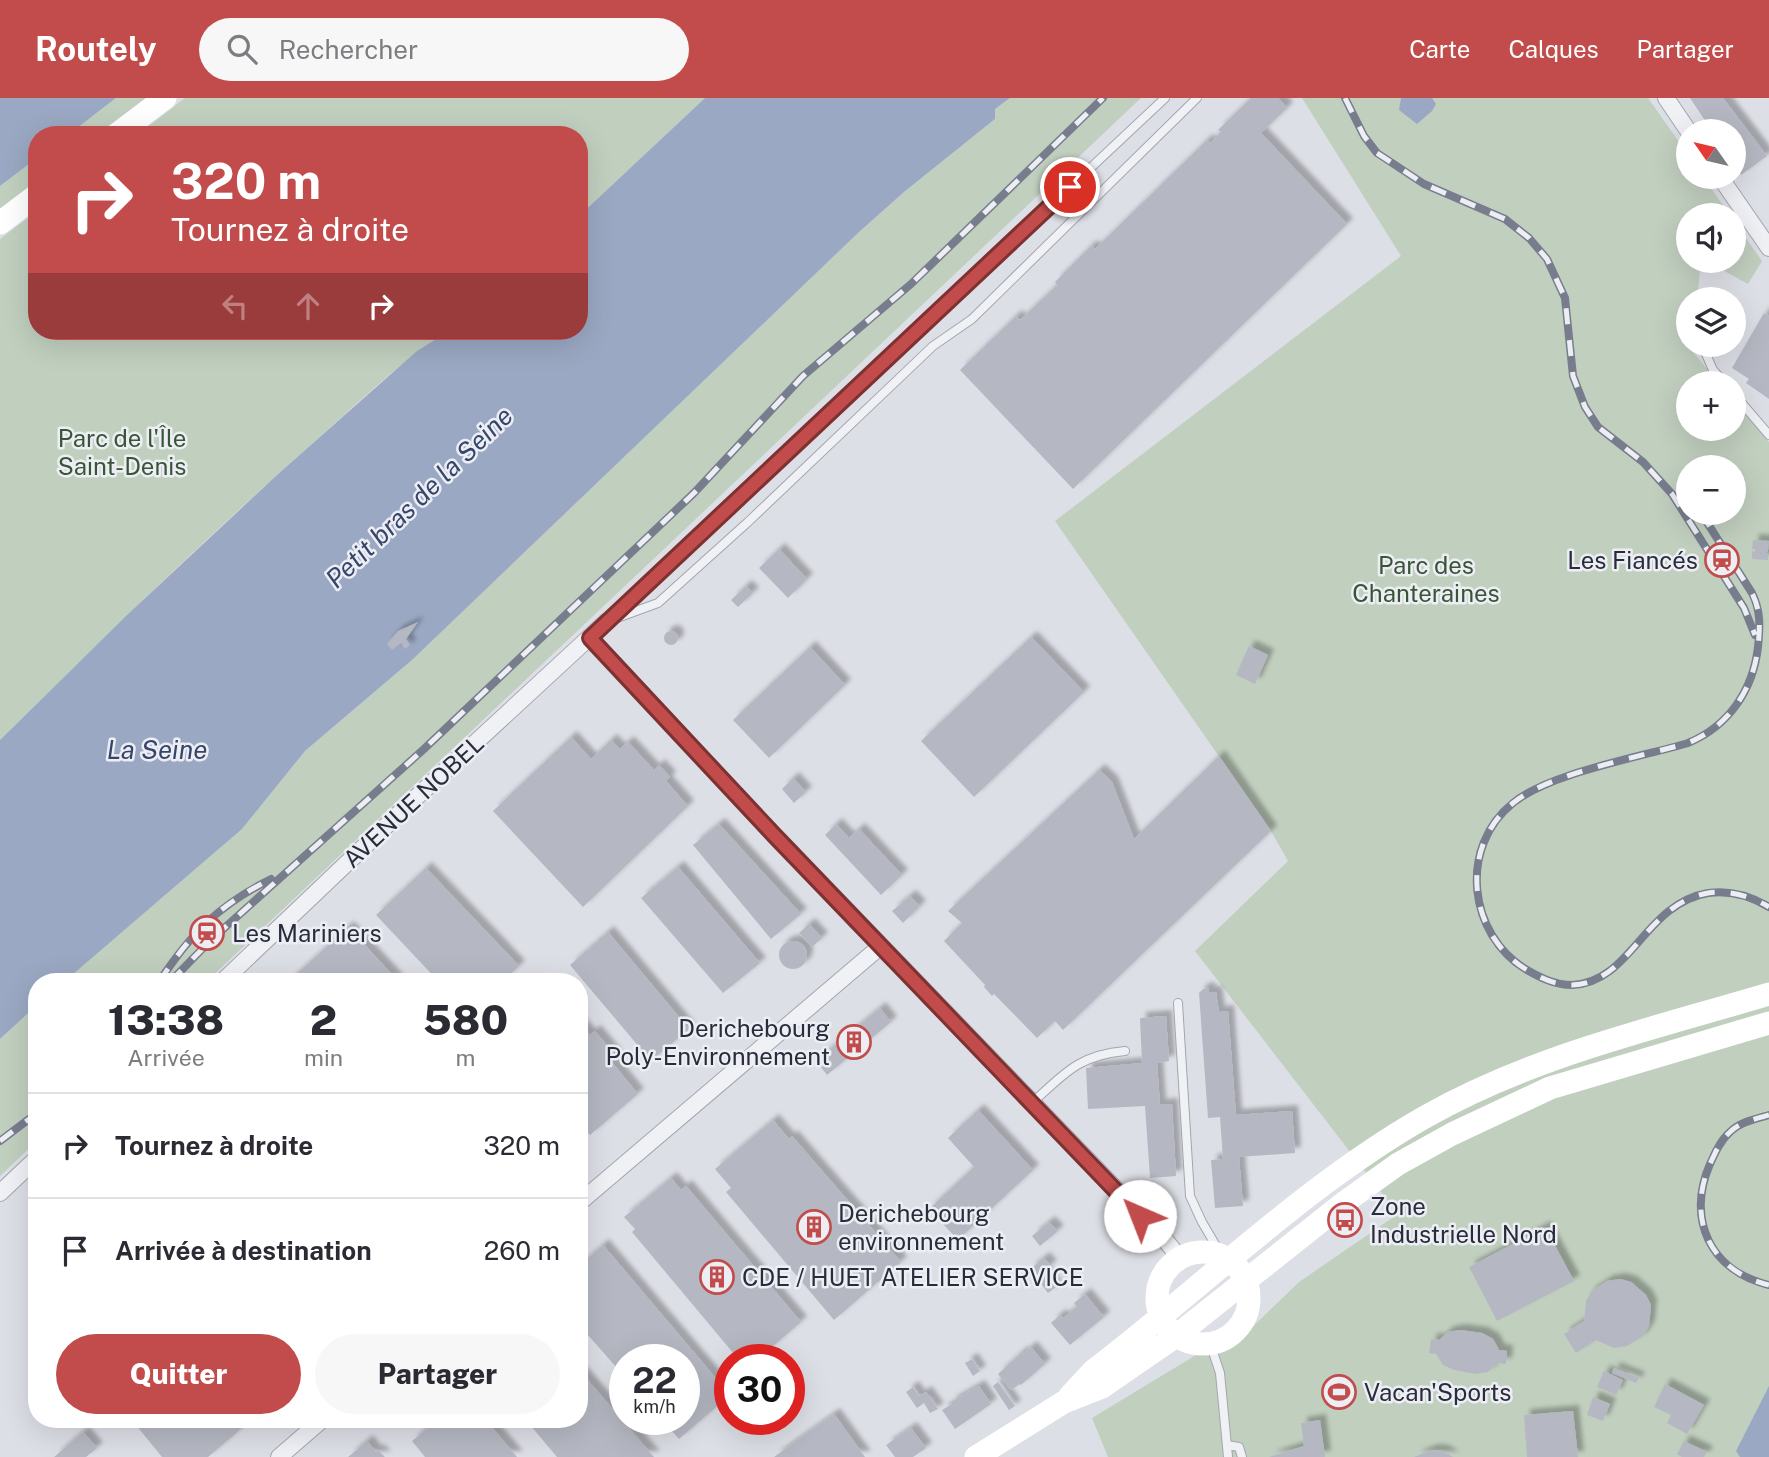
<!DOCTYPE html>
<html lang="fr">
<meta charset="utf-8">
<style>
body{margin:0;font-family:"Public Sans",sans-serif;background:#f7f7f7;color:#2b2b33;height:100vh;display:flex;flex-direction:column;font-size:26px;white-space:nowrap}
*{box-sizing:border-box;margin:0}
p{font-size:23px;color:#7c7c81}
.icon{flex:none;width:38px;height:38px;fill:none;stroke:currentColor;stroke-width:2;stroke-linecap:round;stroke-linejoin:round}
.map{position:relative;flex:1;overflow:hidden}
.drawer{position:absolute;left:28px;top:875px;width:560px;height:455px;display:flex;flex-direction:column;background:#fff;border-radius:28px;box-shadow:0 7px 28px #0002}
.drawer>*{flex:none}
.hud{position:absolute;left:28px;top:28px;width:560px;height:214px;border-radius:28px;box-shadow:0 7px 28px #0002;background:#c24c4b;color:#fff;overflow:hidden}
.needle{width:46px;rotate:304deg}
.controls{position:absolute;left:1676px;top:21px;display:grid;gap:14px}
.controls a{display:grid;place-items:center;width:70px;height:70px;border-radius:50%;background:#fff;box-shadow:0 7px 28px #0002;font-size:35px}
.speed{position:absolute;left:609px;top:1246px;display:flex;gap:14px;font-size:35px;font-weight:700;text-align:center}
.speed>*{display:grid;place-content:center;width:91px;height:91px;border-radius:50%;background:#fff;box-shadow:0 7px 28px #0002;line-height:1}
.speed small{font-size:18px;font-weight:400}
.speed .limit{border:10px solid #d22;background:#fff;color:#111}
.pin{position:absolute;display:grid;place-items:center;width:60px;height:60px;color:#fff;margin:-30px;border:4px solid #fff;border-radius:50%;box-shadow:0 2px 7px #0007}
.me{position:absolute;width:77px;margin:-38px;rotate:316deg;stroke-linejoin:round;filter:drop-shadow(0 0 5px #0008)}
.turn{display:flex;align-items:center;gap:24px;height:147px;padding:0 28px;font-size:32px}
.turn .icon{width:91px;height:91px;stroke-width:2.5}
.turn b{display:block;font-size:49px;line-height:60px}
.lanes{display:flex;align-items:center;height:66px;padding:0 28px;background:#0003;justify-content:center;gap:35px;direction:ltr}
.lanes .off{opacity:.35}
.eta{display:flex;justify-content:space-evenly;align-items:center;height:119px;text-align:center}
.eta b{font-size:42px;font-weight:800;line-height:49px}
.button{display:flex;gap:14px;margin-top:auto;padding:14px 28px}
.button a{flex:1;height:80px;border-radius:42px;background:#c24c4b;color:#fff;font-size:28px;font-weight:800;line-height:80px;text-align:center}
.button a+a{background:#f7f7f7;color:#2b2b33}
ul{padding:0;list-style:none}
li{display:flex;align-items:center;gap:21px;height:105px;padding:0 28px;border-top:2px solid #e1e1e2}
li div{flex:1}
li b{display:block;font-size:26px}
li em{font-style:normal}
header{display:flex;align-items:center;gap:42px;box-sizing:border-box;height:98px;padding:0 35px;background:#c24c4b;color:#fff}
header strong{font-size:33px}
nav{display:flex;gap:38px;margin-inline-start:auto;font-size:24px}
.search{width:490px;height:63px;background:#f7f7f7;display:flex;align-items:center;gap:18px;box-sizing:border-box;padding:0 24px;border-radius:38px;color:#7c7c81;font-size:26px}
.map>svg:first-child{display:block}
.green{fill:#c1cfbf;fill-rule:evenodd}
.water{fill:#9ba8c3}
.building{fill:#b5b8c2;filter:url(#shadow)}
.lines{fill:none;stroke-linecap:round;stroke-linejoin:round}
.lane-casing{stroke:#a3a6af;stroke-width:10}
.street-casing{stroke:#a3a6af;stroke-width:18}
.lane{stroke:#f0f1f5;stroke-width:8}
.street{stroke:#f0f1f5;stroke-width:16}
.secondary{stroke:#fff;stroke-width:23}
.rail-casing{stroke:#787d8e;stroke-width:8}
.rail{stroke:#eceef4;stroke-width:5;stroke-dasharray:16;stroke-linecap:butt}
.route-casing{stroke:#7e3131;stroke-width:18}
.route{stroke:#c24c4b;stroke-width:12}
.labels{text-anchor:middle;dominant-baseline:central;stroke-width:5;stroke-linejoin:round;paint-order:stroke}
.park-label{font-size:24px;fill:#385637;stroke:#eceef4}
.poi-label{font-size:24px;fill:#282c3b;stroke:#eceef4;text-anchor:start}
.street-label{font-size:24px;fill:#282c3b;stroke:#eceef4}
.water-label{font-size:26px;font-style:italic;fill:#36456b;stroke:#eceef4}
</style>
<header>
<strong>Routely</strong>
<div class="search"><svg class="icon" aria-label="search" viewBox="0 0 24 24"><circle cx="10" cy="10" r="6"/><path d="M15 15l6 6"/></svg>Rechercher</div>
<nav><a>Carte</a><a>Calques</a><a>Partager</a></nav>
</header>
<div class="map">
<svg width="1769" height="1359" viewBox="0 0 1769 1359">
<defs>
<filter id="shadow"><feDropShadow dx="6" dy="-6" stdDeviation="2" flood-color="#0004"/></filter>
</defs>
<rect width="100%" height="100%" fill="#dddfe6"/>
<path class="green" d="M116 0H153L105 37H68Z
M185 0H705L579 118V37H137Z
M1010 0H1141L206 884H64L242 731 305 653 412 562 858 135 904 94 995 21V11Z
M1302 0H1648L1689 58V79H1703L1730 117H1689V163H1701L1697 201H1689V247H1692V253L1719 285H1689V331H1734V303L1769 344V1359H1108L1092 1320 1196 1257 1224 1254 1239 1242 1299 1184 1398 1116 1195 853 1288 763 1271 733 1055 423 1401 158ZM1689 369H1734V415H1689Z
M37 60V90L0 118V88Z
M37 113V233H449C396 266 352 311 305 352 200 445 100 543 0 642V141Z
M1734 123 1762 163 1748 186 1706 163H1734Z
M37 907V1043L0 1078V941Z"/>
<path class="water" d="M0 0H116L68 37H37V60L0 88Z
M705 0H1010L995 11V21L904 94 858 135 412 562 305 653 242 731 64 884H37V907L0 941V642L126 518 277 377 417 253 449 233H579V118Z
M1401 0H1432L1436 6 1432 13 1417 26 1399 12Z
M1769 1288V1359H1740L1736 1353Z"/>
<path class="building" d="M1251 0H1278L1287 10 1261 35 1347 126 1073 391 960 272 1016 218 1020 222 1057 187 1055 184 1091 148 1095 151 1207 42 1210 45 1221 34 1218 32Z
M1690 0H1723L1767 58 1741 77 1734 67V33H1712Z
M1764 215 1769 218V301L1746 285 1749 281 1732 270Z
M1753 442 1769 443 1768 452 1766 455H1768V462L1752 461V453L1755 454V451H1752Z
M779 451 807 481 788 500 759 470Z
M746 488 753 495 738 509 731 502Z
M418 524 406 541 410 547 405 551 401 545 392 552 387 546 398 533Z
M664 540a7 7 0 1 1 14 0a7 7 0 1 1-14 0Z
M1031 539 1084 594 974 699 921 643Z
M1249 548 1268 557 1255 586 1236 577Z
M810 549 845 587 769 660 733 622Z
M571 639 591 661 611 642 620 651 628 644 654 672 659 667 670 679 666 683 688 708 583 809 493 713Z
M1219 658 1271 733 1063 932 1055 923 1037 940 994 896 992 898 984 889 985 887 944 843 962 825 948 813 1099 672 1112 684 1134 741Z
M793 680 806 694 794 705 782 691Z
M719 726 801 816 771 841 693 747Z
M836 726 849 740 859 731 902 777 881 797 825 737Z
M678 769 760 865 723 895 641 800Z
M426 770 519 868 502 884H439L376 817Z
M910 798 920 808 903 825 892 813Z
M809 826 822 840 812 849 799 835Z
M348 829 399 884H288Z
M608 834 689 931 651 963 570 867Z
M779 857a14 14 0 1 1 28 0a14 14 0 1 1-28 0Z
M1209 890V894H1216L1219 914 1228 913 1236 1017 1292 1013 1295 1055 1239 1059 1243 1108 1215 1110 1211 1062 1223 1061 1220 1019 1208 1020 1199 895 1203 891Z
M880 910 891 924 827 977 816 963Z
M1166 918 1169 963 1157 965 1160 1007 1172 1006 1176 1078 1150 1080 1145 1008 1088 1011 1086 970 1142 965 1140 920Z
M579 925 590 937 595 933 616 958 610 962 638 996 590 1037 579 1026Z
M978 1012 1033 1072 958 1142 929 1111 974 1069 948 1040Z
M773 1022 789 1041 792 1038 901 1164 834 1222 726 1094 731 1090 715 1071Z
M671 1080 681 1092 686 1088 801 1224 757 1262H739L632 1134 635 1131 624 1119Z
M1049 1124 1058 1133 1040 1148 1032 1138Z
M1545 1129 1574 1183 1497 1223 1469 1169Z
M603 1147 730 1297 679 1341 661 1321H684V1262H625V1279L579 1227V1186L589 1178 580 1167Z
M1044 1160 1051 1168 1044 1173 1056 1189 1048 1195 1030 1171Z
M1620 1181 1631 1184 1646 1197 1651 1207 1649 1228 1643 1238 1627 1248 1614 1250 1596 1242 1576 1255 1564 1236 1584 1223 1586 1203 1591 1194 1607 1183Z
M1085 1196 1104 1219 1070 1247 1051 1225 1060 1217 1063 1220 1077 1209 1074 1205Z
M1460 1232 1482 1235 1493 1241 1499 1252 1507 1253 1506 1266 1497 1265 1488 1274 1476 1276 1454 1272 1443 1267 1436 1256 1429 1255 1431 1241 1439 1242 1448 1234Z
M1031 1249 1045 1266 1021 1287 1020 1286 1011 1292 998 1276 1022 1254 1023 1256Z
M972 1261 980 1273 973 1278 965 1265Z
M1614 1270 1639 1280 1636 1285 1612 1275Z
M579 1272 654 1359H557L525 1321H579Z
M1604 1273 1623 1282 1616 1297 1597 1289Z
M998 1284 1015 1308 1009 1312 993 1288Z
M1665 1286 1704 1307 1687 1336 1667 1325 1671 1317 1654 1309Z
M979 1288 991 1306 955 1331 942 1312 952 1306 951 1304Z
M913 1289 919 1298 926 1294 938 1311 930 1315 924 1305 917 1310 906 1294Z
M1593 1299 1610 1306 1603 1323 1587 1317Z
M1573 1313 1578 1359H1527L1524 1317Z
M834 1316 865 1359H774Z
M131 1321H234L242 1330 208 1359H162Z
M438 1321H485L517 1359H425L412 1343Z
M1320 1322 1325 1359H1269L1304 1348 1301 1325Z
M911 1330 926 1350 913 1359H895L886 1347Z
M83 1334 97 1350 86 1359H54Z
M367 1343 376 1354 378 1352 385 1359H348Z
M1684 1343 1707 1354 1704 1359H1682L1677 1356Z
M1432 1352 1443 1353 1453 1359H1414Z"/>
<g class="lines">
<g class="lane-casing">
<path id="lane" d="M1710 247 1706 256 1713 272 1725 285
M1734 296 1769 337
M611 520 1165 0
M606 524 658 505 748 424 933 248 972 221 1197 0
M1178 905 1190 1098 1202 1124 1222 1158
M1032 1005C1065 975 1079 957 1125 953
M1210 1245 1220 1275 1228 1359
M1227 1347 1239 1349 1242 1359"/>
</g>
<g class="street-casing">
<path id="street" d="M1666 0 1689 34
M1720 79 1769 150
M590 540 774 737 1166 1143 1180 1160
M222 884 410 705 606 524
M0 1095 37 1060
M579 1105 881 848
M279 1359 323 1321"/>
</g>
<use href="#lane" class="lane"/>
<use href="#street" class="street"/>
<path class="secondary" d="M116 37 165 0
M0 125 37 97
M1157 1200a46 46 0 1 1 92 0a46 46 0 1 1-92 0Z
M1069 1299 1093 1273C1203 1189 1304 1088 1425 1019 1532 958 1652 931 1769 896
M976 1359 1064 1304 1102 1289 1176 1238 1345 1104 1398 1066 1452 1036 1550 990 1769 925"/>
<g class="rail-casing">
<path id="rail" d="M1345 0 1364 38 1377 55 1424 86 1505 121 1529 140 1547 161 1565 200 1573 278 1585 309 1598 329 1643 364 1672 396 1744 510 1755 537
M1701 415 1752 495C1761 513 1760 529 1758 549 1753 592 1729 628 1688 645 1641 659 1549 675 1513 705 1458 749 1468 837 1527 872 1541 880 1555 887 1572 887 1631 885 1644 806 1708 795 1729 792 1751 798 1769 809
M159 884C191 835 219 807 271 781
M170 884 212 841 424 651 694 395 803 278 911 186 1103 0
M1769 1017C1755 1021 1740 1024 1730 1034 1720 1043 1715 1055 1710 1066 1686 1121 1710 1173 1769 1187
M0 1043 37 1015"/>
</g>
<use href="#rail" class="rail"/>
</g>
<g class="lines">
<g class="route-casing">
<path id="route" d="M1070 89 590 540 774 737 1140 1118"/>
</g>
<use href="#route" class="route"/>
</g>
<defs>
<g id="station-ring" transform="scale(1.75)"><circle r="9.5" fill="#eceef4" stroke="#c24c4b" stroke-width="1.5"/><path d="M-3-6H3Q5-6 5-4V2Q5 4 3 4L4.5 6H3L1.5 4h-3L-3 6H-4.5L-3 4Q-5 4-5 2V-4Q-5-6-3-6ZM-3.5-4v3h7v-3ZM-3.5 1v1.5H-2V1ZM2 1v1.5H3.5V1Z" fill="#c24c4b"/></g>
<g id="building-ring" transform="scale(1.75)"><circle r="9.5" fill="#eceef4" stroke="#c24c4b" stroke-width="1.5"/><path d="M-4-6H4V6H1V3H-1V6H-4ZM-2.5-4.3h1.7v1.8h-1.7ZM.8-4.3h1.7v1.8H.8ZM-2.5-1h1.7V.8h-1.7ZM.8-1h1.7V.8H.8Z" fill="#c24c4b"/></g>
<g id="bus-ring" transform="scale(1.75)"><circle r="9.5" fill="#eceef4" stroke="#c24c4b" stroke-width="1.5"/><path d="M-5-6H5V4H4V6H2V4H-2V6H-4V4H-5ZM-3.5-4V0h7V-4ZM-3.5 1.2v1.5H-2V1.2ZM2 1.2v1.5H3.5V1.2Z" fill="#c24c4b"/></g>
<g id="stadium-ring" transform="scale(1.75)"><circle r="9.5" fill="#eceef4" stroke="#c24c4b" stroke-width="1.5"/><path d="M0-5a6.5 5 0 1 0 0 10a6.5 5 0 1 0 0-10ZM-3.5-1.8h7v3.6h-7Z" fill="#c24c4b"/></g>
</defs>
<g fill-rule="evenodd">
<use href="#station-ring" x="1722" y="462"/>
<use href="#station-ring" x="207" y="835"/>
<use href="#building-ring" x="854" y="944"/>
<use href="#bus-ring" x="1345" y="1122"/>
<use href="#building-ring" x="814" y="1129"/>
<use href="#building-ring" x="717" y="1179"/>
<use href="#stadium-ring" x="1339" y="1294"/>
</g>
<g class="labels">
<g class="park-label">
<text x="122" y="340">Parc de l'Île<tspan x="122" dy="28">Saint-Denis</tspan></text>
<text x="1426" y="467">Parc des<tspan x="1426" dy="28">Chanteraines</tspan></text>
</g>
<g class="poi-label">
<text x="1698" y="462" text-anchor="end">Les Fiancés</text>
<text x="232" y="835">Les Mariniers</text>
<text x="830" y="930" text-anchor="end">Derichebourg<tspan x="830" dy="28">Poly-Environnement</tspan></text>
<text x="1370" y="1108">Zone<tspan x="1370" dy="28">Industrielle Nord</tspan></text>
<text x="838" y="1115">Derichebourg<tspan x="838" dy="28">environnement</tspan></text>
<text x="742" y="1179">CDE / HUET ATELIER SERVICE</text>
<text x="1364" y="1294">Vacan'Sports</text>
</g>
<g class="street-label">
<text transform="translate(413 703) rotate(-43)">AVENUE NOBEL</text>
</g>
<g class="water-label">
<text transform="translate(419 399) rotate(-44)">Petit bras de la Seine</text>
<text x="157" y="651">La Seine</text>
</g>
</g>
</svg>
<div class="controls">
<a><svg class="needle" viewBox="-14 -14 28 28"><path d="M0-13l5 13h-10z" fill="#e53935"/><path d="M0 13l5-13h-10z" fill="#7c7c81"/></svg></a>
<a><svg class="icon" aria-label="sound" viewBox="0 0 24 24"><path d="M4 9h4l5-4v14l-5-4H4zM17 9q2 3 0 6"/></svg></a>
<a><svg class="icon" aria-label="layers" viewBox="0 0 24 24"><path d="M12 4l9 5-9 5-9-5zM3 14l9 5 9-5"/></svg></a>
<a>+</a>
<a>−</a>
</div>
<div class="speed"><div>22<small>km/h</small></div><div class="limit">30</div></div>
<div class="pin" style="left:1070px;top:89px;background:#d93025"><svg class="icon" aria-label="arrive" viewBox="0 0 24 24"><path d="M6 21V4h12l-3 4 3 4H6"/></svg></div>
<svg class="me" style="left:1140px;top:1118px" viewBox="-20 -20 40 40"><circle r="19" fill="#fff"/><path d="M0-13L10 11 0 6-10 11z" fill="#c24c4b"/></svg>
<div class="hud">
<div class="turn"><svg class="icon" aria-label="right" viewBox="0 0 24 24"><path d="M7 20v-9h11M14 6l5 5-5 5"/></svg><div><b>320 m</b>Tournez à droite</div></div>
<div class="lanes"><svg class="icon off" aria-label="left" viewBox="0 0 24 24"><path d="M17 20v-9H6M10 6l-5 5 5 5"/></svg><svg class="icon off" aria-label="ahead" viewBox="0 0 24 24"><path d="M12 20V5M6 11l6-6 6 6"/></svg><svg class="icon" aria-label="right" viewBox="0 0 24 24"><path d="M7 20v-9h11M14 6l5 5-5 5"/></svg></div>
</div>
<section class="drawer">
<div class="eta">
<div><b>13:38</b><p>Arrivée</p></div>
<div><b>2</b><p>min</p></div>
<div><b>580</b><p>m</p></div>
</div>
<ul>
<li><svg class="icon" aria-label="right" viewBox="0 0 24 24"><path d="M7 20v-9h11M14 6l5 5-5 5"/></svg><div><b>Tournez à droite</b></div><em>320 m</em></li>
<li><svg class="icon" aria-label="arrive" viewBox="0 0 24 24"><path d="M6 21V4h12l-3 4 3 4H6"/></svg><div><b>Arrivée à destination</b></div><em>260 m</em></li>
</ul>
<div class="button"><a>Quitter</a><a>Partager</a></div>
</section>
</div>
